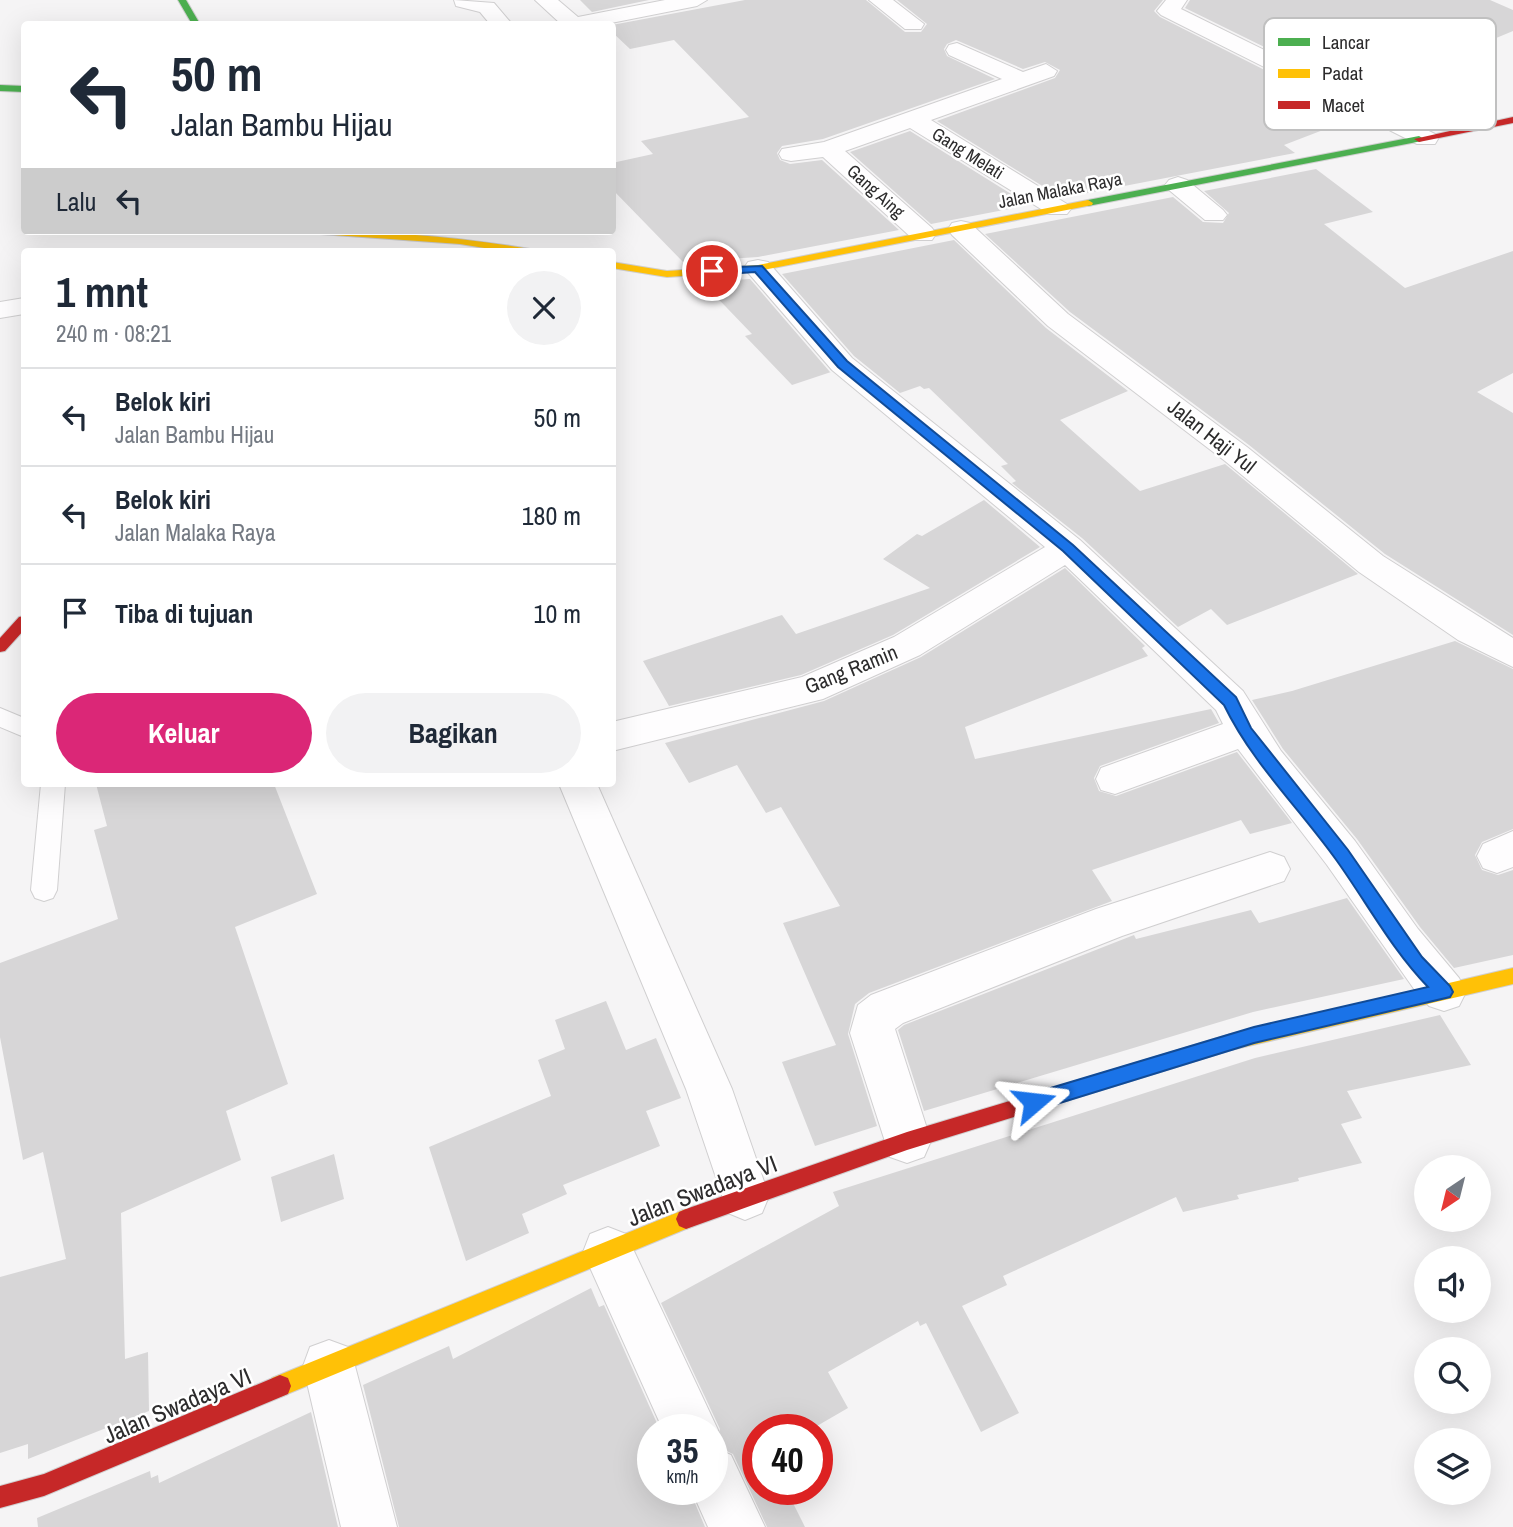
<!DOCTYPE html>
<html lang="id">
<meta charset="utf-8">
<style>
body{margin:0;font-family:"Archivo Narrow",sans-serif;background:#f2f2f3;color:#1f2937;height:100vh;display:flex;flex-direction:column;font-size:26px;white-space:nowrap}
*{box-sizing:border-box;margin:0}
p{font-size:23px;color:#747a83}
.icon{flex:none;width:38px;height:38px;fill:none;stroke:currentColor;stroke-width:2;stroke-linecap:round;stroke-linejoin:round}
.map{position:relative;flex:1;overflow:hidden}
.drawer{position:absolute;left:21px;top:248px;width:595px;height:539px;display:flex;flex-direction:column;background:#fff;border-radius:7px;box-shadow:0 7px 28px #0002}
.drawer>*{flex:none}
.banner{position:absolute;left:21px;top:21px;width:595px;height:214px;border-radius:7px;box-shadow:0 7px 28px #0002;background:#fff;color:#1f2937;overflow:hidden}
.needle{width:46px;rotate:215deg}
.buttons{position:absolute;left:1414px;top:1155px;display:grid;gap:14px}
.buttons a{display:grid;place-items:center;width:77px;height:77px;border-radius:50%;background:#fff;box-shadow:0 7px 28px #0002;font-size:35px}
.speed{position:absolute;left:637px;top:1414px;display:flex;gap:14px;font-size:35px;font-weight:700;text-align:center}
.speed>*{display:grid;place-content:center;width:91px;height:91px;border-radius:50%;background:#fff;box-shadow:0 7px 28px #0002;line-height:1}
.speed small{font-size:18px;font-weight:400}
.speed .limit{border:10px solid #d22;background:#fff;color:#111}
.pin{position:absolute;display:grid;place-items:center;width:60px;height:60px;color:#fff;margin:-30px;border:4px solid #fff;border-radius:50%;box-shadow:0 2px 7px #0007}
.me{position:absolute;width:77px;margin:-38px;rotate:73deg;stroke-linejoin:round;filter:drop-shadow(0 0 5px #0008)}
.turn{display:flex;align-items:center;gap:24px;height:147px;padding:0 35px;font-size:32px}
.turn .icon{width:91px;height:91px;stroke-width:2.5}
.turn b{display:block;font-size:49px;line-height:60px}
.then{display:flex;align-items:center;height:66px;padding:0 35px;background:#0003;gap:14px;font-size:26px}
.round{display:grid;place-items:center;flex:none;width:74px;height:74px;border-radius:37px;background:#f2f2f3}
.headline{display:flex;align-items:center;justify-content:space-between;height:119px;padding:0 35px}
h1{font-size:42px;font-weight:700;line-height:52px}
.action{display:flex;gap:14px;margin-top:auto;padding:14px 35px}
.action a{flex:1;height:80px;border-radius:42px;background:#db2777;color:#fff;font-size:28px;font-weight:700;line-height:80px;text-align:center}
.action a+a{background:#f2f2f3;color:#1f2937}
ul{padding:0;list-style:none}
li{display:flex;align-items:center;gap:21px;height:98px;padding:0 35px;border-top:2px solid #e0e1e3}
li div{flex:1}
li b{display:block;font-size:26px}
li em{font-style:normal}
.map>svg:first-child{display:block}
.building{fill:#d7d6d7}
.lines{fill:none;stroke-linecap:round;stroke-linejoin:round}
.lane-casing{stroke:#d0cfd0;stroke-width:2}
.street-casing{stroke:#d0cfd0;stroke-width:2}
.fast-casing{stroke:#d0cfd0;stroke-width:2}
.slow-casing{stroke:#d0cfd0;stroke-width:2}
.jam-casing{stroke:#d0cfd0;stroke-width:2}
.lane{fill:#fefdfe;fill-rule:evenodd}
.street{fill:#fefdfe;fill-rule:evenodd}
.fast{fill:#4caf50;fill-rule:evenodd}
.slow{fill:#ffc107;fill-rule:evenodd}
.jam{fill:#c62828;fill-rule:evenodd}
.route{fill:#1a73e8;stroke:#114b97;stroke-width:2}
.labels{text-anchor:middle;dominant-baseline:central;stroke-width:5;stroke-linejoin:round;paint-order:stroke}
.far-street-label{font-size:18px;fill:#2d2c2d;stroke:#fff}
.street-label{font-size:21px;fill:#2d2c2d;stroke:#fff}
.near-street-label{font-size:24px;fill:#2d2c2d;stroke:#fff}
.key{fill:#fff;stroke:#c0c0c0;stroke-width:2}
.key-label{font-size:19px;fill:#2d2c2d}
</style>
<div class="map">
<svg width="1513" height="1527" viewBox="0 0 1513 1527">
<rect width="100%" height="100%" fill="#f5f4f5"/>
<path class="building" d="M580 0H649L592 12Z
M745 0H866L905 32H921L927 24 897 0H1163L1154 11 1160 17 1357 117 1284 145 1295 153 1062 198 937 121 1055 78 1060 70 1045 62 1023 69 956 40 947 44 944 49 947 56 995 79 823 139 782 146 777 153 780 160 790 164 822 160 899 230 758 257 683 262 612 189V163L653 154 641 141 749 117 674 40 630 49 612 32V25Z
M1190 0H1490L1513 10V31L1381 86 1403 98 1384 106 1185 8Z
M910 131 1029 205 931 224 850 152Z
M1316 169 1373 212 1324 224 1405 288 1513 251V373L1477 392 1513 413V635L1385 554 1249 445 1070 312 985 234 1173 197 1203 222 1223 223 1229 213 1204 191Z
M954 240 1046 328 1128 391 1060 420 1140 491 1225 464 1358 574 1227 625 1211 609 1178 627 1082 538 1012 483 1016 481 1001 466 1008 464 929 388 924 389 920 386 900 393 854 356 782 274Z
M750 279 830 372H831L792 385 745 336 752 334 702 282Z
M984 500 1040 547 893 635 801 675 669 706 643 661 782 615 796 634 930 588 883 559 917 534 922 536Z
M1065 568 1145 646 1142 648 1148 656 965 727 975 759 1211 709 1219 723 1100 766 1094 778 1099 791 1116 796 1237 752 1292 823 1250 834 1241 820 1092 870 1112 901 869 993 855 1004 848 1034 877 1126 815 1146 782 1062 836 1045 783 923 840 906 781 807 766 813 737 765 689 783 665 743 824 701 921 657Z
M1455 641 1513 669V829L1482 842 1475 855 1482 870 1498 875 1513 870V955L1454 968 1420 927 1357 839 1283 749 1252 700 1292 691Z
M96 784H274L317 894 235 927 288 1084 226 1111 241 1160 121 1213 125 1359 148 1352 149 1411 28 1459V1444L0 1453V1277L66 1259 43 1152 23 1160 0 1037V963L118 919 94 830 107 826Z
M1347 898 1404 979 1253 1012 924 1111 898 1030 904 1025 1134 935 1136 939 1251 910 1259 923Z
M606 1001 626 1050 656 1038 681 1098 646 1111 660 1146 563 1185 567 1194 522 1214 529 1233 466 1261 429 1147 551 1096 538 1060 565 1049 555 1020Z
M1440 1015 1471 1065 1347 1091 1362 1118 1341 1124 1362 1163 1298 1178 1299 1181 1237 1195 1239 1199 1183 1212 1176 1197 1003 1276 1007 1285 962 1306 1019 1413 981 1432 926 1323 920 1326 918 1321 828 1372 848 1408 810 1430H756L758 1489H786L805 1527H767L733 1454 714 1445 720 1429 661 1303 839 1206 833 1192 1255 1058Z
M334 1154 344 1199 281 1222 271 1177Z
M591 1288 599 1307 604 1305 660 1430H653V1489H689L705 1527H399L363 1385 449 1346 453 1359Z
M311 1412 338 1527H38L37 1518 150 1471 151 1478 158 1475 159 1483Z"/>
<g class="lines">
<g class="lane-casing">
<path id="lane" d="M0 708 24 718V737L0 727Z
M41 784H65L57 890 53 898 44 901 35 898 31 890Z"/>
</g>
<g class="street-casing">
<path id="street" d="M454 0 494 3 512 24H490L480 12 456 6Z
M535 0H558L578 17 665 0H707L697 6 606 24H561Z
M869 0H893L924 24 921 29H905Z
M1166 0H1187L1181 9 1435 134 1438 139 1435 144H1417L1161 15 1157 11Z
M957 43 1023 72 1046 64 1057 71 1054 76 931 120 1067 204 1071 209 1067 214H1049L910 128 845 151 932 228 936 234 932 240H914L823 157 791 161 782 159 779 154 782 149 824 142 1002 79 949 55 946 50 949 45Z
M1178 177 1187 180 1223 210 1227 215 1223 220H1205L1169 190 1165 185 1169 180Z
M961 221 970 223 1068 314 1247 447 1383 556 1513 638V667L1458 640 1359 572 1225 461 1048 326 952 235 948 229 952 223Z
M758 260 768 262 852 358 1080 540 1243 691 1281 751 1355 841 1418 929 1459 978 1466 992 1459 1006 1444 1011 1429 1006 1414 989 1327 865 1238 749 1115 794 1101 790 1096 779 1101 768 1223 724 1216 710 1065 565 920 655 823 699 612 751V722L802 677 894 637 1045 547 832 370 744 268 748 262Z
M24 298V314L0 318V302Z
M559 784H597L732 1089 769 1196 762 1213 745 1220 728 1213 686 1089Z
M1513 831V867L1497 873 1483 868 1477 856 1483 844Z
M1270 852 1284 857 1290 869 1284 881 1122 936 903 1023 895 1029 931 1141 924 1157 907 1163 890 1157 850 1033 858 1005 871 995 1096 909Z
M608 1227 626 1234 718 1430 712 1444V1430H663L583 1252 590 1234Z
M329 1340 348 1347 355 1366 397 1527H341L303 1366 310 1347Z
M712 1447 731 1455 765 1527H708L691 1489H712Z"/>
</g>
<g class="fast-casing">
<path id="fast" d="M178 0H186L200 24H192Z
M0 85 24 86V92L0 91Z
M1419 136 1424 139 1422 141 1088 206 1083 203 1088 200Z"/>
</g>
<g class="slow-casing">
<path id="slow" d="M1088 200 1093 203 1092 205 758 271 667 277 612 268V262L667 271 758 265Z
M315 231C387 231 458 237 530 249L535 252H509L460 244 320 234Z
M1513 968V984L1231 1050 1225 1048 1222 1042 1225 1036 1231 1034Z
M686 1209 693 1212 696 1219 693 1226 280 1397 272 1394 269 1386 272 1378Z"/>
</g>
<g class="jam-casing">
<path id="jam" d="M1513 117V123L1419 142 1414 139Z
M24 616V630L5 651 0 652V638L19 617Z
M1231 1034 1237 1036 1240 1042 1237 1048 1231 1050 907 1150 686 1229 679 1226 676 1219 679 1212 686 1209 907 1132Z
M280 1375 288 1378 291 1386 288 1394 44 1496 0 1508V1486L44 1474Z"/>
</g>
<use href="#lane" class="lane"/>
<use href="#street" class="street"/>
<use href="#fast" class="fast"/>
<use href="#slow" class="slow"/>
<use href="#jam" class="jam"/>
</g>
<path class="route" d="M762 266 847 361 1073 545 1236 697 1251 728 1348 850 1422 957 1450 986 1453 992 1450 997 1254 1043 1034 1111 1027 1109 1024 1102 1027 1096 1034 1093 1254 1027 1428 987C1392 950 1367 903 1337 861 1300 809 1252 763 1224 705L1063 551 838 367 755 272 712 275 707 271 712 268Z"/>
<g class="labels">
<g class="far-street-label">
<text transform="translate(968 153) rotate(32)">Gang Melati</text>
<text transform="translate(1060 190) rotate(-11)">Jalan Malaka Raya</text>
<text transform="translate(876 191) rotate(42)">Gang Aing</text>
</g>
<g class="street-label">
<text transform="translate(1212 436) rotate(38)">Jalan Haji Yul</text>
<text transform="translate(851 669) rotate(-22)">Gang Ramin</text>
</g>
<g class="near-street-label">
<text transform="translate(702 1190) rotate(-21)">Jalan Swadaya VI</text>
<text transform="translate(177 1405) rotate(-23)">Jalan Swadaya VI</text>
</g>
</g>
<rect x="1264" y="18" width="232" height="112" rx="10" class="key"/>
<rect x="1278" y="38" width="32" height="8" fill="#4caf50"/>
<rect x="1278" y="69" width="32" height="9" fill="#ffc107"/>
<rect x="1278" y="101" width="32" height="8" fill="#c62828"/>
<g class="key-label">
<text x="1322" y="49">Lancar</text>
<text x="1322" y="80">Padat</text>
<text x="1322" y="112">Macet</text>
</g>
</svg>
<div class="buttons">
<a><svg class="needle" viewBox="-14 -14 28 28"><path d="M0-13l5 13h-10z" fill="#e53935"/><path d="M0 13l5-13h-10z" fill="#747a83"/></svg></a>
<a><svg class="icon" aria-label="sound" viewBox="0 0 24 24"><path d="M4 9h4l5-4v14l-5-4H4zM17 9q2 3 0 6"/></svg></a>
<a><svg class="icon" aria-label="search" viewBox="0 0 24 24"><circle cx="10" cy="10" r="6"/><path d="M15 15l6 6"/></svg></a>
<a><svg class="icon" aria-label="layers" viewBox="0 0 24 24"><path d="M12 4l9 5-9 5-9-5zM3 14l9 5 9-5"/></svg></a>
</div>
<div class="speed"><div>35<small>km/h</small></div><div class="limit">40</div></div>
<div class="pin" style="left:712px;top:271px;background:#d93025"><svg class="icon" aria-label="arrive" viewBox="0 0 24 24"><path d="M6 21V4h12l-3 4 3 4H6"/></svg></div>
<svg class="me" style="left:1034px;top:1102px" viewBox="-20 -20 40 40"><path d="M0-17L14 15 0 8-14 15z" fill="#1a73e8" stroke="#fff" stroke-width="4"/></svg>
<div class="banner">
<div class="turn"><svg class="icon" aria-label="left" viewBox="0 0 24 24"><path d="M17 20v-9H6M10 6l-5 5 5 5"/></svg><div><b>50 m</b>Jalan Bambu Hijau</div></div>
<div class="then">Lalu<svg class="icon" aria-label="left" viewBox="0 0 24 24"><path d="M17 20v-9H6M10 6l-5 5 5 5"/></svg></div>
</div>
<section class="drawer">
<div class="headline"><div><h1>1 mnt</h1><p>240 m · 08:21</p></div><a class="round"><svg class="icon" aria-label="close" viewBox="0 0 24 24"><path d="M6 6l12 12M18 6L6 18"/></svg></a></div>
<ul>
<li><svg class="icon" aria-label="left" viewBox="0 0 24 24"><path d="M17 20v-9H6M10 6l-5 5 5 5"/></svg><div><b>Belok kiri</b><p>Jalan Bambu Hijau</p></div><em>50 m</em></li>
<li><svg class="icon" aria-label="left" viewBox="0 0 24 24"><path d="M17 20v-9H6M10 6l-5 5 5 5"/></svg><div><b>Belok kiri</b><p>Jalan Malaka Raya</p></div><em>180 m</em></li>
<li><svg class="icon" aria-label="arrive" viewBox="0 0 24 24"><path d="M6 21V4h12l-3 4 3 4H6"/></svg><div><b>Tiba di tujuan</b></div><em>10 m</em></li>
</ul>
<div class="action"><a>Keluar</a><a>Bagikan</a></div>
</section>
</div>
